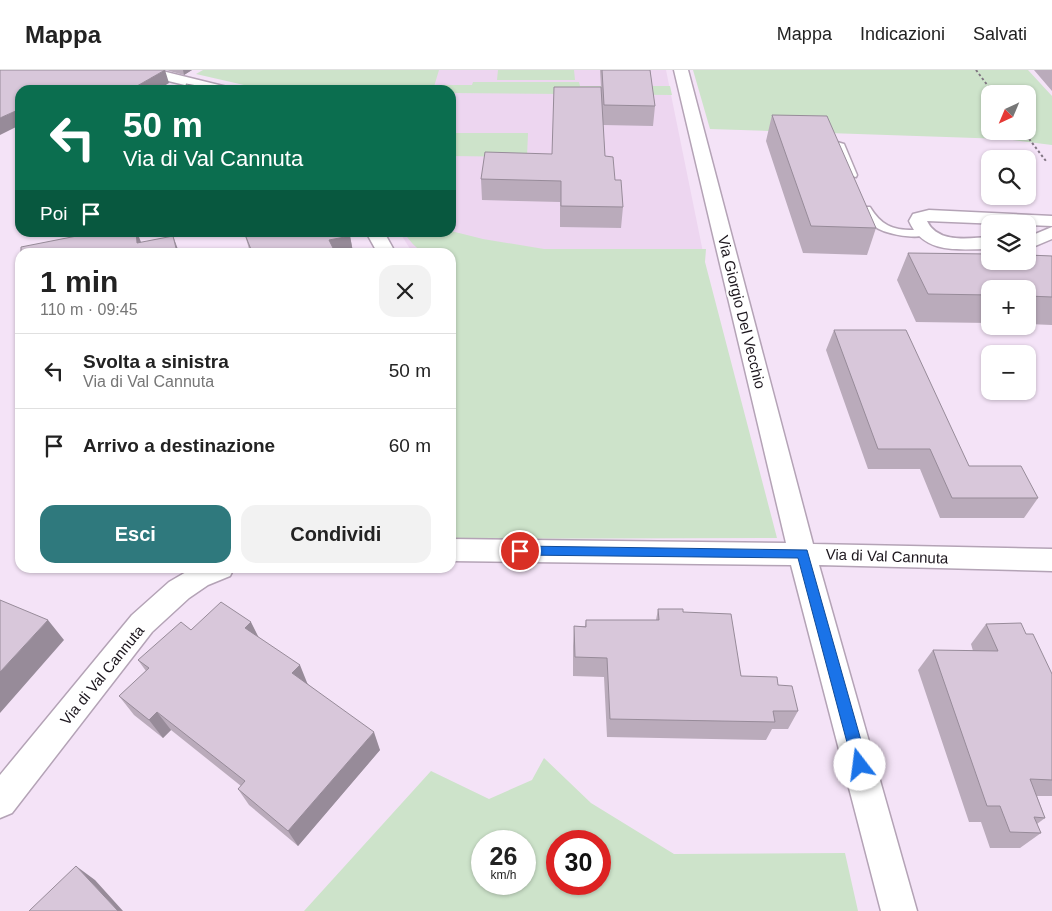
<!DOCTYPE html>
<html lang="it">
<meta charset="utf-8">
<style>
body{margin:0;font-family:Arial,sans-serif;background:#f2f2f2;color:#222;height:100vh;display:flex;flex-direction:column;font-size:19px;white-space:nowrap}
*{box-sizing:border-box;margin:0}
p{font-size:16px;color:#767676}
.icon{flex:none;width:28px;height:28px;fill:none;stroke:currentColor;stroke-width:2;stroke-linecap:round;stroke-linejoin:round}
.map{position:relative;flex:1;overflow:hidden}
.details{position:absolute;left:15px;top:178px;width:441px;height:325px;display:flex;flex-direction:column;background:#fff;border-radius:15px;box-shadow:0 1px 4px #0004}
.details>*{flex:none}
.guide{position:absolute;left:15px;top:15px;width:441px;height:152px;border-radius:15px;box-shadow:0 1px 4px #0004;background:#0b6e4f;color:#fff;overflow:hidden}
.needle{width:32px;rotate:224deg}
.tools{position:absolute;left:981px;top:15px;display:grid;gap:10px}
.tools a{display:grid;place-items:center;width:55px;height:55px;border-radius:10px;background:#fff;box-shadow:0 1px 4px #0004;font-size:25px}
.speed{position:absolute;left:471px;top:760px;display:flex;gap:10px;font-size:25px;font-weight:700;text-align:center}
.speed>*{display:grid;place-content:center;width:65px;height:65px;border-radius:50%;background:#fff;box-shadow:0 1px 4px #0004;line-height:1}
.speed small{font-size:12px;font-weight:400}
.speed .limit{border:8px solid #d22;background:#fff;color:#111}
.pin{position:absolute;display:grid;place-items:center;width:42px;height:42px;color:#fff;margin:-21px;border:2px solid #fff;border-radius:50%;box-shadow:0 1px 5px #0007}
.me{position:absolute;width:55px;margin:-28px;rotate:345deg;stroke-linejoin:round;filter:drop-shadow(0 0 4px #0008)}
.turn{display:flex;align-items:center;gap:18px;height:105px;padding:0 25px;font-size:22px}
.turn .icon{width:65px;height:65px;stroke-width:2.5}
.turn b{display:block;font-size:35px;line-height:42px}
.then{display:flex;align-items:center;height:48px;padding:0 25px;background:#0003;gap:10px;font-size:19px}
.round{display:grid;place-items:center;flex:none;width:52px;height:52px;border-radius:15px;background:#f2f2f2}
.headline{display:flex;align-items:center;justify-content:space-between;height:85px;padding:0 25px}
h1{font-size:30px;font-weight:700;line-height:38px}
.cta{display:flex;gap:10px;margin-top:auto;padding:10px 25px}
.cta a{flex:1;height:58px;border-radius:15px;background:#2f797d;color:#fff;font-size:20px;font-weight:700;line-height:58px;text-align:center}
.cta a+a{background:#f2f2f2;color:#222}
ul{padding:0;list-style:none}
li{display:flex;align-items:center;gap:15px;height:75px;padding:0 25px;border-top:1px solid #e0e0e0}
li div{flex:1}
li b{display:block;font-size:19px}
li em{font-style:normal}
header{display:flex;align-items:center;gap:30px;box-sizing:border-box;height:70px;padding:0 25px;background:#fff;border-bottom:1px solid #e0e0e0}
header strong{font-size:24px}
nav{display:flex;gap:28px;margin-inline-start:auto;font-size:18px}
.map>svg:first-child{display:block}
.built{fill:#edd6f0}
.green{fill:#cde3ca;fill-rule:evenodd}
.lines{fill:none;stroke-linecap:round;stroke-linejoin:round}
.service-casing{stroke:#b4a3b6;stroke-width:3}
.minor-casing{stroke:#b4a3b6;stroke-width:3}
.path{stroke:#7f7481;stroke-width:2;stroke-dasharray:2.5 2.5;stroke-linecap:butt}
.service{fill:#fff;fill-rule:evenodd}
.minor{fill:#fff;fill-rule:evenodd}
.wall{fill:#baabbb}
.shaded-wall{fill:#978b99}
.building{fill:#d8c7da;stroke:#978b99}
.route{fill:#1a73e8;stroke:#114b97}
.labels{text-anchor:middle;dominant-baseline:central;stroke-width:4.5;stroke-linejoin:round;paint-order:stroke}
.street-label{font-size:15px;fill:#1b151c;stroke:#fff}
</style>
<header>
<strong>Mappa</strong>
<nav><a>Mappa</a><a>Indicazioni</a><a>Salvati</a></nav>
</header>
<div class="map">
<svg width="1052" height="841" viewBox="0 0 1052 841">
<rect width="100%" height="100%" fill="#f4e3f7"/>
<path class="built" d="M436 0H666L705 192 412 182 400 163 451 162V20H429Z"/>
<path class="green" d="M203 0H439L433 20H266L196 4Z
M498 0H574L575 10H497Z
M693 0H1028L1052 26V75L1005 69 710 59ZM990 24H1028V61H990Z
M473 12H579L580 16H670L672 25 451 23V20H437L438 15H472Z
M451 63H528L527 87 451 86Z
M451 161 483 169 544 179H706L705 192 777 468 451 469V222L454 221 451 217V182C423 182 422 187 404 163Z
M544 688 591 733 674 784 845 783 858 841H304L431 701 489 729 532 710ZM525 771V814H482V771ZM600 771V814H558V771Z"/>
<g class="lines">
<g class="service-casing">
<path id="service" d="M837 72 844 74 857 105 856 107 849 105 836 74Z
M864 137H870C881 155 892 160 913 160 919 160 924 159 929 163 919 171 884 164 874 156 869 151 866 145 863 139Z"/>
</g>
<g class="minor-casing">
<path id="minor" d="M134 0H158L227 17 229 20H205L136 3Z
M674 0H688L813 474 1052 479V501L819 495 917 841H881L791 495 451 491V469L786 473Z
M929 140 1052 146V156L927 151C938 174 969 168 990 167V179C959 179 924 185 909 151L913 144Z
M1052 157V169L1028 179V167Z
M366 162H384L395 182H377Z
M193 498H234L230 506 208 515 189 528 152 562 12 743 0 748V705L132 545 169 512Z"/>
</g>
<path class="path" d="M976 0 994 24
M1023 61 1046 91"/>
<use href="#service" class="service"/>
<use href="#minor" class="minor"/>
</g>
<path class="wall" d="M166 0H192L184 5Z
M600 0H650L655 36 653 56 603 55 605 86 615 110 623 137 621 158 560 157V132L482 130 481 109 552 84 601 17Z
M1034 0H1052V21Z
M772 45 876 158 867 185 803 183 766 71Z
M244 162 350 166 353 182H250Z
M908 183 1052 186V255L1028 254V219H990V253L916 252 897 210Z
M834 260 969 396 1038 428 1024 448H940L920 399H868L826 280Z
M658 539 683 542 741 606 778 615 798 641 788 659H772L766 670 607 667 604 607 573 606V576L574 556H585L586 550H656Z
M986 554 1026 564 1052 604V726H1037L1045 748 1037 754 1041 763 1020 778H990L981 752H969L918 600 933 580 973 581 971 574Z
M191 560 258 567 308 614 380 680 298 776 249 735 238 719 241 716 171 660 163 668 134 645 119 626 146 601 138 590Z"/>
<path class="shaded-wall" d="M165 0 169 13 158 20H130Z
M183 0H192L184 5Z
M20 39V55L0 65V48Z
M136 162H137L143 177 137 173Z
M173 166 179 182H177Z
M350 166 353 182H332L329 170Z
M48 550 64 570 0 643V602Z
M251 552 261 572 245 558Z
M300 595 308 615 292 603Z
M157 642 171 660 163 668 149 650Z
M374 662 380 680 298 776 288 761Z
M76 796 95 810 123 841H118Z"/>
<path class="building" d="M0 0H165L130 20H20V39L0 48Z
M602 0H650L655 36 604 35Z
M186 14 220 20H189Z
M554 17H601L605 86 613 87 615 110H621L623 137 561 136V111L481 109 485 82 552 84Z
M772 45 827 46 876 158 811 156Z
M97 162H136L137 173 173 166 177 182H21V177Z
M244 162H348L350 166 329 170 335 182H252Z
M908 183 990 184V191H1028V185L1052 186V227L1028 226V219H990V225L928 224Z
M834 260H906L969 396H1021L1038 428H952L930 379H878Z
M0 530 48 550 0 602Z
M221 532 251 552 245 558 300 595 292 603 374 662 288 761 238 719 245 711 157 642 149 650 119 626 149 598 138 590 181 552 191 560Z
M658 539H683V542L731 544 741 606 777 607 778 615 792 616 798 641H773L775 652 610 649 607 588 575 587 574 556 586 557V550H659Z
M1021 553 1026 564H1033L1052 604V710L1030 709 1045 748 1034 747 1041 763 1010 762 1000 736H987L933 580 998 581 986 554Z
M76 796 118 841H29Z"/>
<path class="route" d="M520 476 807 480 868 695 866 700 860 702 855 700 853 695 798 488 520 485 514 481Z"/>
<g class="labels">
<g class="street-label">
<text transform="translate(742 242) rotate(76)">Via Giorgio Del Vecchio</text>
<text transform="translate(887 486) rotate(2)">Via di Val Cannuta</text>
<text transform="translate(102 605) rotate(-51)">Via di Val Cannuta</text>
</g>
</g>
</svg>
<div class="tools">
<a><svg class="needle" viewBox="-14 -14 28 28"><path d="M0-13l5 13h-10z" fill="#e53935"/><path d="M0 13l5-13h-10z" fill="#767676"/></svg></a>
<a><svg class="icon" aria-label="search" viewBox="0 0 24 24"><circle cx="10" cy="10" r="6"/><path d="M15 15l6 6"/></svg></a>
<a><svg class="icon" aria-label="layers" viewBox="0 0 24 24"><path d="M12 4l9 5-9 5-9-5zM3 14l9 5 9-5"/></svg></a>
<a>+</a>
<a>−</a>
</div>
<div class="speed"><div>26<small>km/h</small></div><div class="limit">30</div></div>
<div class="pin" style="left:520px;top:481px;background:#d93025"><svg class="icon" aria-label="arrive" viewBox="0 0 24 24"><path d="M6 21V4h12l-3 4 3 4H6"/></svg></div>
<svg class="me" style="left:860px;top:695px" viewBox="-20 -20 40 40"><circle r="19" fill="#fff"/><path d="M0-13L10 11 0 6-10 11z" fill="#1a73e8"/></svg>
<div class="guide">
<div class="turn"><svg class="icon" aria-label="left" viewBox="0 0 24 24"><path d="M17 20v-9H6M10 6l-5 5 5 5"/></svg><div><b>50 m</b>Via di Val Cannuta</div></div>
<div class="then">Poi<svg class="icon" aria-label="arrive" viewBox="0 0 24 24"><path d="M6 21V4h12l-3 4 3 4H6"/></svg></div>
</div>
<section class="details">
<div class="headline"><div><h1>1 min</h1><p>110 m · 09:45</p></div><a class="round"><svg class="icon" aria-label="close" viewBox="0 0 24 24"><path d="M6 6l12 12M18 6L6 18"/></svg></a></div>
<ul>
<li><svg class="icon" aria-label="left" viewBox="0 0 24 24"><path d="M17 20v-9H6M10 6l-5 5 5 5"/></svg><div><b>Svolta a sinistra</b><p>Via di Val Cannuta</p></div><em>50 m</em></li>
<li><svg class="icon" aria-label="arrive" viewBox="0 0 24 24"><path d="M6 21V4h12l-3 4 3 4H6"/></svg><div><b>Arrivo a destinazione</b></div><em>60 m</em></li>
</ul>
<div class="cta"><a>Esci</a><a>Condividi</a></div>
</section>
</div>
